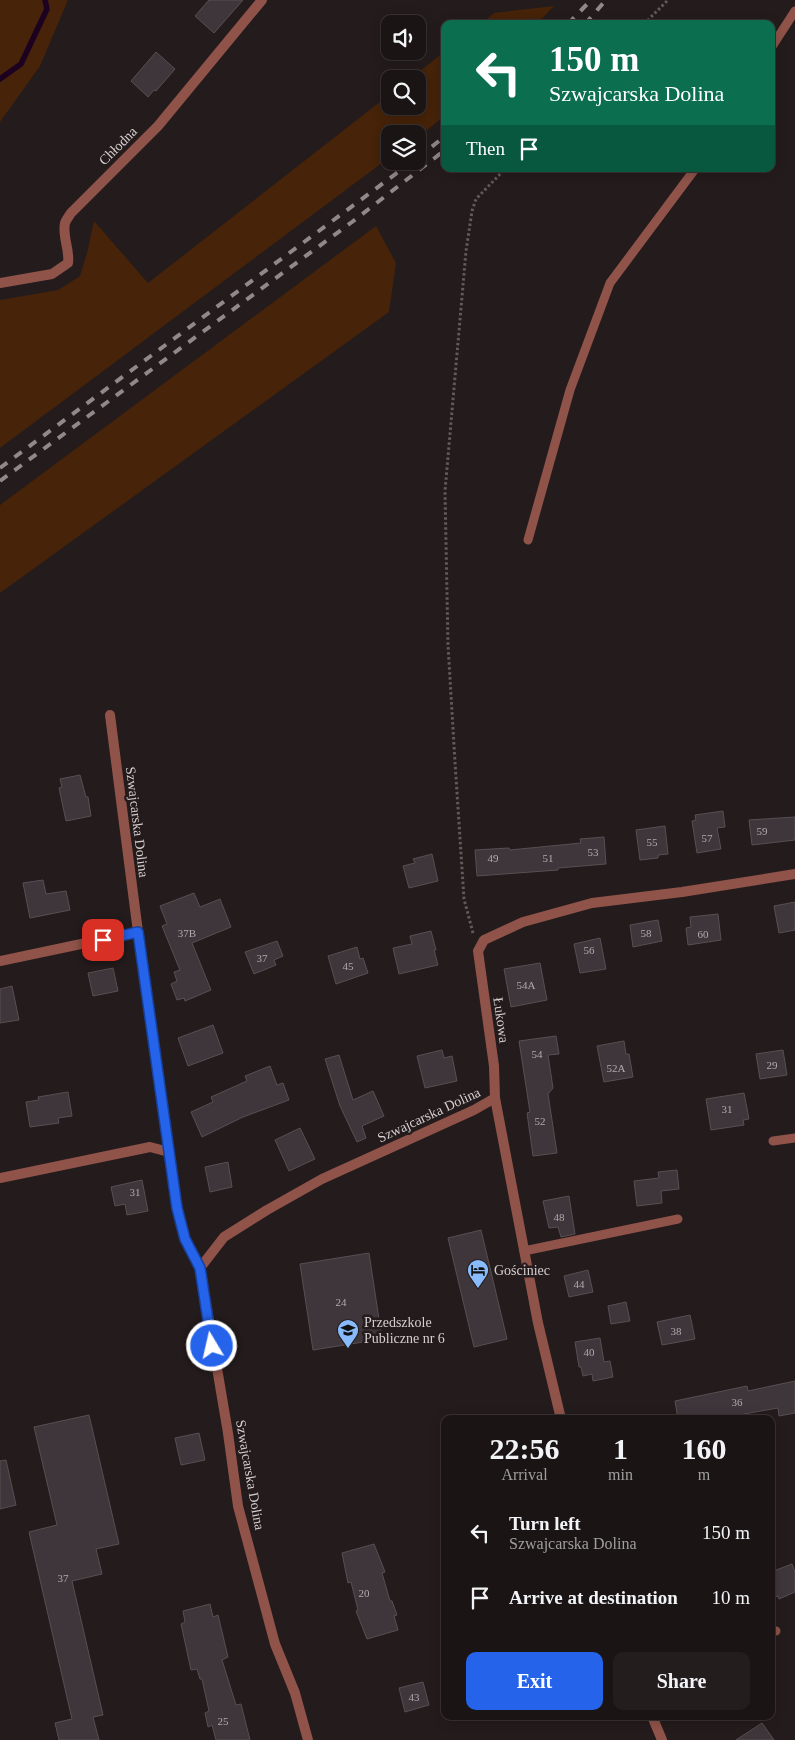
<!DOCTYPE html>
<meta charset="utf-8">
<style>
body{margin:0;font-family:Georgia,serif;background:#241d1e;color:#f1f3f6;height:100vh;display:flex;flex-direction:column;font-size:19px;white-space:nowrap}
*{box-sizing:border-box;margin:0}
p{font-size:16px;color:#a09ea0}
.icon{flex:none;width:28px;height:28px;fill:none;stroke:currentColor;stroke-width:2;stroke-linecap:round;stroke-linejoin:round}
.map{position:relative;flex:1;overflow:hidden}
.side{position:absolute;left:441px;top:1415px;width:334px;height:305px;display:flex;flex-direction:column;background:#1b1415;border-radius:10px;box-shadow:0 2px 12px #0003,0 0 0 1px #393334}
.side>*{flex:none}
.hud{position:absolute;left:441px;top:20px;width:334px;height:152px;border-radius:10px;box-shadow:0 2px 12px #0003,0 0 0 1px #393334;background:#0b6e4f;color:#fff;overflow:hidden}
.tools{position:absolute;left:381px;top:15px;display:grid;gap:10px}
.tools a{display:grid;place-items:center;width:45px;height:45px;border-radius:10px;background:#1b1415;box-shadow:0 2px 12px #0003,0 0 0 1px #393334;font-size:25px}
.pin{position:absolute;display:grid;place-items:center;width:42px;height:42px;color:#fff;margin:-21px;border-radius:10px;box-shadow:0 2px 8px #0006}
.me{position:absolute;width:55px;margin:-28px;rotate:351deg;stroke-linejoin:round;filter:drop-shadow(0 0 4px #0008)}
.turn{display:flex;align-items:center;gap:18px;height:105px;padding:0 25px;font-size:22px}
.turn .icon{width:65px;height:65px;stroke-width:2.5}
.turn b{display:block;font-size:35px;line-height:42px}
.then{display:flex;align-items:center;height:48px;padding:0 25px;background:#0003;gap:10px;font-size:19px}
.eta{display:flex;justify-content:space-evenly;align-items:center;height:85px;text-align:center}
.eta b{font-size:30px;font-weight:700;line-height:35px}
.button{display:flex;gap:10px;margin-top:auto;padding:10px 25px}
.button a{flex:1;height:58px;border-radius:10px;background:#2563eb;color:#fff;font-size:20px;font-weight:700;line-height:58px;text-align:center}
.button a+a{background:#241d1e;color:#f1f3f6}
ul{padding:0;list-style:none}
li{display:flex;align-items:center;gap:15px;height:65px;padding:0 25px}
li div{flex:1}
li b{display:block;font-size:19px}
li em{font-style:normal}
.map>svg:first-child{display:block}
.green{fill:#462309}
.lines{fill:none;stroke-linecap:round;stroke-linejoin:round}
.stream{stroke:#1c0121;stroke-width:5.5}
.building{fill:#3e363a;stroke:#584f53}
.path{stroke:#625a5b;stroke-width:3;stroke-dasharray:2.5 2.5;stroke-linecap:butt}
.lane{stroke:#8f5349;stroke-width:9}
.street{stroke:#8f5349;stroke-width:10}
.rail{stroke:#90898a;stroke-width:4;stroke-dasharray:9 9;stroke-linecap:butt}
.route-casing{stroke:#184099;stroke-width:12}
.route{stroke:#2563eb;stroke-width:9}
.labels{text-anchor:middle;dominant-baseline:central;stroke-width:5;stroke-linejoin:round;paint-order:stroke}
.number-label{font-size:11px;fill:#b0a9aa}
.street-label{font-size:14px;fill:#d6cfd0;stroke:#241b1c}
.poi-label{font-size:14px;fill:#d6cfd0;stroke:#241b1c;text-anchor:start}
</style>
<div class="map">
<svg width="795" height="1740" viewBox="0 0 795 1740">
<rect width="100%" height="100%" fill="#241b1c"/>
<path class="green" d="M0 0H68L40 66 0 122Z
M554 6 537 24H481L494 13Z
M445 51V116L418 137V134H390V157L0 448V300L58 290 80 276 87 253 94 221 148 283 390 94V106H418V79H410Z
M376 226 396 263 389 312 0 593V505Z"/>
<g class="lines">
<path class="stream" d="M0 79 21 64 47 9 45 0"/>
</g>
<path class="building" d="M209 0H243L214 33 195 16Z
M156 52 175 69 156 91 154 90 148 97 131 81Z
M80 775 86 797H88L91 816 66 821 59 788 62 787 60 779Z
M723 811 725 827 717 828 721 849 697 853 692 821 696 820 695 815Z
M795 817V840L752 845 749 820Z
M665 826 668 854 658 855V858L640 860 636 830Z
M604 837 606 864 558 868V870L477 876 475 850 509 848 510 850 581 843 580 839Z
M432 854 438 881 409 888 403 866 415 863 413 859Z
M43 880 46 894 66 891 70 910 30 918 23 883Z
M194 893 200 907 220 899 231 927 192 943 211 990 185 1001 184 998 177 1000 171 984 177 981 174 972 180 970 162 926 167 924 160 906Z
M795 902V930L779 933 774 906Z
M718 914 721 940 688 945 686 928 691 927 690 917Z
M658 920 662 941 633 947 630 925Z
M431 931 436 950H434L438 965 399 974 393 948 412 944 410 936Z
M600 938 606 969 580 973 574 944Z
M277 941 283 956 274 960 276 965 254 974 245 952Z
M357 947 360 959 363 958 368 973 336 984 328 956Z
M540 963 547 1000 511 1007 504 969Z
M113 968 118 991 93 996 88 973Z
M12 986 19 1020 0 1023V989Z
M213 1025 223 1053 188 1066 178 1038Z
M556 1036 559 1054 548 1055 553 1088 548 1094 557 1153 533 1156 527 1113 530 1112 519 1041Z
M624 1041 626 1054H629L633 1077 604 1082 597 1046Z
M442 1050 444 1058 452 1056 457 1081 425 1088 417 1056Z
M783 1050 787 1075 760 1079 756 1054Z
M339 1055 353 1100 373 1091 384 1116 362 1126 366 1138 357 1142 340 1106 325 1059Z
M270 1066 277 1085 283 1083 289 1100 243 1117 202 1137 191 1112 213 1102 211 1097 247 1081 245 1076Z
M68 1092 72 1116 58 1118 59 1123 30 1127 26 1102 39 1100 38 1097Z
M744 1093 749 1119 743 1120 744 1125 711 1130 706 1099Z
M300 1128 315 1159 289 1171 275 1140Z
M228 1162 232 1187 210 1192 205 1167Z
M677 1170 679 1189 661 1191 662 1203 637 1206 634 1181 659 1178 658 1172Z
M142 1180 148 1211 127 1215 125 1204 115 1206 111 1187Z
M569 1196 575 1234 561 1237 558 1227 549 1228 543 1201Z
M481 1230 507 1339 474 1347 448 1238Z
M369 1253 382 1339 313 1350 300 1264Z
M588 1270 593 1292 569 1297 564 1276Z
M626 1302 630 1321 611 1324 608 1306Z
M690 1315 695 1339 662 1345 657 1322Z
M600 1338 604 1362 610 1361 613 1377 593 1381 592 1374 583 1376 581 1367H579L575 1342Z
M795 1381V1413L779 1416 778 1408 744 1414 745 1419H678L675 1401 747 1386 748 1391Z
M89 1415 119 1544 96 1549 102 1574 72 1581 103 1715 93 1717 99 1740H59L55 1723 72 1719 29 1532 57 1525 34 1427Z
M199 1433 205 1460 181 1465 175 1438Z
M6 1460 16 1505 0 1509V1461Z
M374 1544 385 1572 382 1573 390 1601H392L397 1615 394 1616 398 1630 367 1639 356 1611 358 1610 351 1582 348 1583 342 1553Z
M792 1564 795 1572V1592L779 1599 778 1596 771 1598V1572Z
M210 1604 213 1617 218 1615 228 1657 222 1660 236 1705 241 1704 250 1740H216L212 1725 208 1727 205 1713 209 1711 202 1679H200L197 1669 191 1670 181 1624 185 1622 183 1611Z
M423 1682 429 1705 405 1712 399 1688Z
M762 1723 774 1740H736Z"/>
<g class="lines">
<path class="path" d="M644 24 668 0
M473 933 464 899 455 762 448 645 445 491 466 251 472 211 476 199 505 169"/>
<path class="lane" d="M771 48 795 11
M528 540 570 390 610 283 695 169
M773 1141 795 1138
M524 1251 678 1219
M771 1631H776"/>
<path class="street" d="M0 283 52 274 68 263C70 250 62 236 65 223 66 220 69 216 71 213L158 126 262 0
M110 715 138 932 177 1208 185 1239 200 1268
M0 961 138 932
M0 1178 150 1147 169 1152
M561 1419 538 1323 495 1098 494 1066 478 951 484 940 523 922 592 903 682 892 795 874
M652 1716 662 1740
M308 1740 295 1693 275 1644 238 1506 228 1433 200 1268 224 1237 267 1210 322 1179 474 1110 495 1098"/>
<path class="rail" d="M568 24 591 0
M585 24 606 0
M418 158 445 136
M0 468 413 161
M0 481 352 222 445 150"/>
</g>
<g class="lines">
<g class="route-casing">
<path id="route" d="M103 940 138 932 177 1208 185 1239 200 1268 212 1346"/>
</g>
<use href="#route" class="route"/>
</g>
<defs>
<g id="hotel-pin" transform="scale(1.125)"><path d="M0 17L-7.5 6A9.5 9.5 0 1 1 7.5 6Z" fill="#87bbfb" stroke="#241b1c"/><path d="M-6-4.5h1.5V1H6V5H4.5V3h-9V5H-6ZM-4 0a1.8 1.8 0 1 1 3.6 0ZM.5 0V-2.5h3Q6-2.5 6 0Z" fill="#111"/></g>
<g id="school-pin" transform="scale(1.125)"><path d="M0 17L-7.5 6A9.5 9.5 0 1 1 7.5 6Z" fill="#87bbfb" stroke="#241b1c"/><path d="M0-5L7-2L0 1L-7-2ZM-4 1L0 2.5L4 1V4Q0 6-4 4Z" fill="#111"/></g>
</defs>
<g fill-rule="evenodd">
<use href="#hotel-pin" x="478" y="1270"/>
<use href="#school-pin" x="348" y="1330"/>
</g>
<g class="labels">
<g class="number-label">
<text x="762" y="831">59</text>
<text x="707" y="838">57</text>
<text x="652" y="842">55</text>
<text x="593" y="852">53</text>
<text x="493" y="858">49</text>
<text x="548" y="858">51</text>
<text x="187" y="933">37B</text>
<text x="646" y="933">58</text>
<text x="703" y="934">60</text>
<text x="589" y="950">56</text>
<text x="262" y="958">37</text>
<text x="348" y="966">45</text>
<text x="526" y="985">54A</text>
<text x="537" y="1054">54</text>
<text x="772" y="1065">29</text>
<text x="616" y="1068">52A</text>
<text x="727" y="1109">31</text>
<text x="540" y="1121">52</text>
<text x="135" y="1192">31</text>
<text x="559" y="1217">48</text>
<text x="579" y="1284">44</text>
<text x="341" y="1302">24</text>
<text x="676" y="1331">38</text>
<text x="589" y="1352">40</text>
<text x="737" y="1402">36</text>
<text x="63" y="1578">37</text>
<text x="364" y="1593">20</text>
<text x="414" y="1697">43</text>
<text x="223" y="1721">25</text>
</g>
<g class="street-label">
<text transform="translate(118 146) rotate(-45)">Chłodna</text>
<text transform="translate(137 822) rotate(83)">Szwajcarska Dolina</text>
<text transform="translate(501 1020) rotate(82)">Łukowa</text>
<text transform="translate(429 1115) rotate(-25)">Szwajcarska Dolina</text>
<text transform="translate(250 1475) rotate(80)">Szwajcarska Dolina</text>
</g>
<g class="poi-label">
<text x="494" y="1270">Gościniec</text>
<text x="364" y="1322">Przedszkole<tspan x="364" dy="16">Publiczne nr 6</tspan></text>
</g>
</g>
</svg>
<div class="tools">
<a><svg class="icon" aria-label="sound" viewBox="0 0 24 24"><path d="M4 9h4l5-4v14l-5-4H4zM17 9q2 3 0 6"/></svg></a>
<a><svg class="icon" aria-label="search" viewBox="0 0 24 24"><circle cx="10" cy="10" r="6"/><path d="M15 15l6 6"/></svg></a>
<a><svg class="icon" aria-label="layers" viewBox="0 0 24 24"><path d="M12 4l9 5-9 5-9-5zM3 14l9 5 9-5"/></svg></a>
</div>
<div class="pin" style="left:103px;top:940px;background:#d93025"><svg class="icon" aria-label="arrive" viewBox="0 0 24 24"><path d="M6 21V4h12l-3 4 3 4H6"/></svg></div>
<svg class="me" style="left:212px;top:1346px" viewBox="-20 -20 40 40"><circle r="17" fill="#2563eb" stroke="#fff" stroke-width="3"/><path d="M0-11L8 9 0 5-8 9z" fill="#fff"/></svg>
<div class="hud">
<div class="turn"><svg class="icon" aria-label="left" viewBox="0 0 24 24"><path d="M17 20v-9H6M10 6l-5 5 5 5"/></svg><div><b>150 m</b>Szwajcarska Dolina</div></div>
<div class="then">Then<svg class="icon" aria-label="arrive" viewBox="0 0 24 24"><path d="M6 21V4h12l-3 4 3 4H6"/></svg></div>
</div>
<section class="side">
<div class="eta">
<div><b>22:56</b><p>Arrival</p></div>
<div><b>1</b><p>min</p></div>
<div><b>160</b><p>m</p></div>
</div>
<ul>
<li><svg class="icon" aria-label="left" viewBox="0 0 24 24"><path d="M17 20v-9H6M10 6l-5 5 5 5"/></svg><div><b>Turn left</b><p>Szwajcarska Dolina</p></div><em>150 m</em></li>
<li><svg class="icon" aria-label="arrive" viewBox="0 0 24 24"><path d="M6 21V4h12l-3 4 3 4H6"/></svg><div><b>Arrive at destination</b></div><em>10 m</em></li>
</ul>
<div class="button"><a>Exit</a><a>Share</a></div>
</section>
</div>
